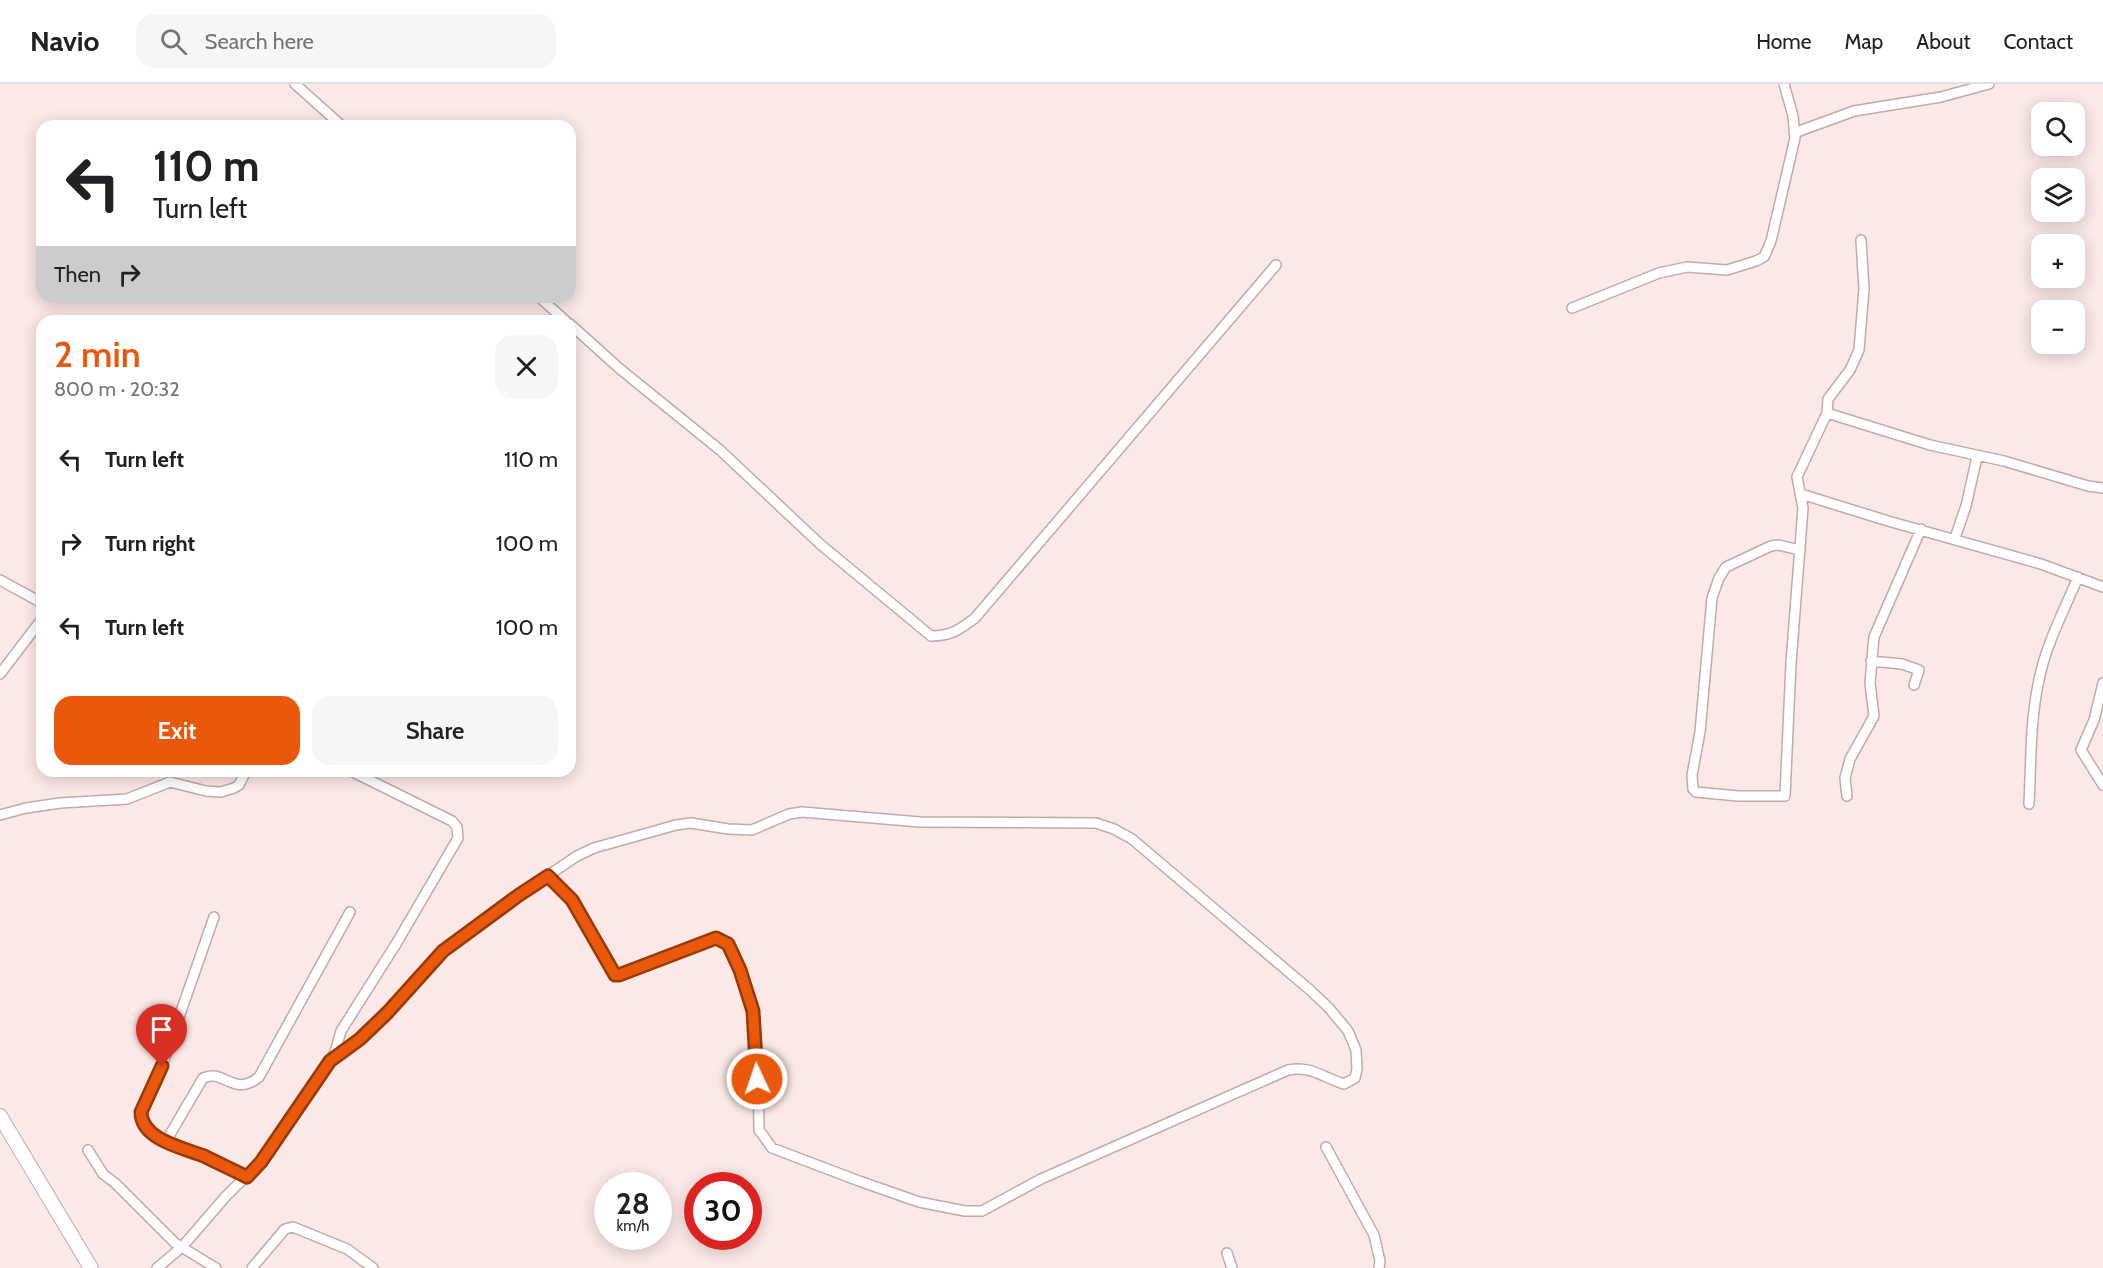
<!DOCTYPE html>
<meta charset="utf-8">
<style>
body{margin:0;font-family:Cabin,sans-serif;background:#f6f6f6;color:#202124;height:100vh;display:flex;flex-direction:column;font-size:22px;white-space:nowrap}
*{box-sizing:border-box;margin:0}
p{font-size:20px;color:#757577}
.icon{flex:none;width:33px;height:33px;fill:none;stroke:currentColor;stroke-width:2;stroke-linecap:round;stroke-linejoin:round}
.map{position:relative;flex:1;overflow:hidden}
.sheet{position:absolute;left:36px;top:231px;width:540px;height:462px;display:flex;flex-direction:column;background:#fff;border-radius:18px;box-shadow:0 3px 15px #0003}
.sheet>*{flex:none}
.banner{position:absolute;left:36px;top:36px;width:540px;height:183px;border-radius:18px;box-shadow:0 3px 15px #0003;background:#fff;color:#202124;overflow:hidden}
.controls{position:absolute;left:2031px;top:18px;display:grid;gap:12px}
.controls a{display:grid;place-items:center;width:54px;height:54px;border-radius:12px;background:#fff;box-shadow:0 3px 15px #0003;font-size:30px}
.speed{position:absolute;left:594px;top:1088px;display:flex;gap:12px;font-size:30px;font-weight:700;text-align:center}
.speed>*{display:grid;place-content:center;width:78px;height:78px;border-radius:50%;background:#fff;box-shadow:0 3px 15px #0003;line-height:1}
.speed small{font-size:15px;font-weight:400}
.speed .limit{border:9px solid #d22;background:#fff;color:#111}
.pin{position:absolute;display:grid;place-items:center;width:51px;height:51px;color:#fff;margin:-62px -26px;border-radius:50% 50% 50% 0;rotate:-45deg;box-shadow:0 0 6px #0007}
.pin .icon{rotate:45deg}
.me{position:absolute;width:66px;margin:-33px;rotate:357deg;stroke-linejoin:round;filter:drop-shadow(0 0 4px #0008)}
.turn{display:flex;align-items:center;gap:21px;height:126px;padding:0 18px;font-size:27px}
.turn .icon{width:78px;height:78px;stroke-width:2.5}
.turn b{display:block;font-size:42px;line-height:51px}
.then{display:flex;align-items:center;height:57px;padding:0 18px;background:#0003;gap:12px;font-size:22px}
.round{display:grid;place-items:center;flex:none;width:63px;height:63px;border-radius:18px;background:#f6f6f6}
.headline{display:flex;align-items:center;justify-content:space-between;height:102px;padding:0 18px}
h1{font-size:36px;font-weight:600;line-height:45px;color:#ea580c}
.button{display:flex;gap:12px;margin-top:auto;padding:12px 18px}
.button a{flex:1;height:69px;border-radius:18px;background:#ea580c;color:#fff;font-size:24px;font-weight:600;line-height:69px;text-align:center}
.button a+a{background:#f6f6f6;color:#202124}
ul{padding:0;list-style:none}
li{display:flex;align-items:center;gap:18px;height:84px;padding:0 18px}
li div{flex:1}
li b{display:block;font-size:22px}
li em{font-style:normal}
header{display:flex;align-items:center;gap:36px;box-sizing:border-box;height:84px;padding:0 30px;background:#fff;border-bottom:2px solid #e0e0e0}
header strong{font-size:28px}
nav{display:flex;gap:33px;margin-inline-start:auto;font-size:21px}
.search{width:420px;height:54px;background:#f6f6f6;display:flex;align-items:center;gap:15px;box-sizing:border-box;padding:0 21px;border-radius:18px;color:#757577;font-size:22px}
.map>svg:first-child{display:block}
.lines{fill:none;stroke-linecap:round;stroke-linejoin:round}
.street-casing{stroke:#c5a9a7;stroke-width:12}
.secondary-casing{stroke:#c5a9a7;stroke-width:16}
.street{stroke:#fff;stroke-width:9}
.secondary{stroke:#fff;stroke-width:14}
.route-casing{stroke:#983908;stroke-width:15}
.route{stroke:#ea580c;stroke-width:10}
</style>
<header>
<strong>Navio</strong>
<div class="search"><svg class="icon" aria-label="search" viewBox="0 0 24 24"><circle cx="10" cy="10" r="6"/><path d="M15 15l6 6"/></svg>Search here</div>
<nav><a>Home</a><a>Map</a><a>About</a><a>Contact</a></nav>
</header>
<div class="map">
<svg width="2103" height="1184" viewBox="0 0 2103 1184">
<rect width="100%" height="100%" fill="#fbe9e7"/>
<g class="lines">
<g class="street-casing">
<path id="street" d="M295 0 342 42
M1794 49 1854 27 1941 13 1989 0
M539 213 566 237
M1572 224 1659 189 1687 183 1727 186 1756 177 1764 173 1771 157 1795 54 1793 32 1784 0
M570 240 620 285 720 366 820 460 931 552C951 552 959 546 975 534L1276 181
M1827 329 1930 361 2004 377 2088 402 2103 404
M1801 410 1888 437 2041 480 2103 503
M1955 454 1966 422 1977 373
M1800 466 1778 461 1771 462 1726 483 1719 494 1712 514 1700 648 1692 691 1693 705 1696 708 1738 712H1785L1791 579 1803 424 1797 393 1827 329 1828 315 1850 286 1859 266 1864 205 1861 156
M0 496 42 519
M1871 577 1902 580 1919 586 1914 601
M0 590 42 535
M2103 599 2094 636 2081 666 2103 701
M1847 712 1845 694 1850 675 1874 632 1870 599 1874 553 1921 445
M2029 720C2031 679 2030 637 2039 596 2046 560 2064 527 2078 493
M0 731 26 724 60 719 127 715 170 698 206 707 221 708 234 704 239 701 246 687
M214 833 156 999 141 1028V1034L155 1052 165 1059 202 1072 247 1093
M330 977 360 955 388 928 443 867 519 811 577 772 594 764 676 741 691 739 728 745 752 746 789 730 802 728 920 738 1096 739 1114 745 1132 755 1310 906 1329 924 1348 947 1356 966 1357 985 1355 994 1344 1000C1324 994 1310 981 1288 986L1041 1095 982 1127H965L919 1118 859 1097 772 1064 759 1046C758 987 761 927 734 873 730 864 727 856 716 854L615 891 572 816 548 792
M165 1059 203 994C224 984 233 1014 259 993L350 828
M1326 1063 1374 1151 1380 1177 1379 1184
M88 1066 103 1090 115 1099 175 1159 216 1184
M1227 1169 1232 1184
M157 1184 182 1163 227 1111 261 1078 330 977 335 968 341 947 396 860 458 754 457 743 452 737 351 687
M252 1184 285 1145 293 1143 347 1165 373 1184"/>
</g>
<g class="secondary-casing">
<path id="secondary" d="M0 1032 91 1184"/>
</g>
<use href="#street" class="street"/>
<use href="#secondary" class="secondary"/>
</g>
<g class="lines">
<g class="route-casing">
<path id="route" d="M162 982 141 1028C141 1056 184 1064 204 1072 218 1079 233 1086 247 1093L261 1078 330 977 360 955 388 928 443 867 519 811 548 792 572 816 615 891H619L716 854 728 860 740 886 753 927 757 995"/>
</g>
<use href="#route" class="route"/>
</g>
</svg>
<div class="controls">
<a><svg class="icon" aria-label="search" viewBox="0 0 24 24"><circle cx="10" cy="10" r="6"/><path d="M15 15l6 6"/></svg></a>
<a><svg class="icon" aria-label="layers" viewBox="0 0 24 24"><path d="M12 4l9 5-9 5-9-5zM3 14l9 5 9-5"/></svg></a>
<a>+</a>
<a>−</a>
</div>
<div class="speed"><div>28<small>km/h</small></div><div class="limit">30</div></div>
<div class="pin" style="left:162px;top:982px;background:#d93025"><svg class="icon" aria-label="arrive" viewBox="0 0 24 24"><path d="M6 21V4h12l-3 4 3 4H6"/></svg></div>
<svg class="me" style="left:757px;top:995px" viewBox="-20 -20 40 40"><circle r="17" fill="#ea580c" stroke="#fff" stroke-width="3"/><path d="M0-11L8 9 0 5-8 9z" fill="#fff"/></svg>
<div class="banner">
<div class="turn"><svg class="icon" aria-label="left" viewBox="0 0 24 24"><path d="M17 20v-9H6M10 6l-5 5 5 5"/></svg><div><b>110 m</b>Turn left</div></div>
<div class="then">Then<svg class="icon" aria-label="right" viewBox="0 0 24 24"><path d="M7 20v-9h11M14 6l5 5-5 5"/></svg></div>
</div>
<section class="sheet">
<div class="headline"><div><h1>2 min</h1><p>800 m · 20:32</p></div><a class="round"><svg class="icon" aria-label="close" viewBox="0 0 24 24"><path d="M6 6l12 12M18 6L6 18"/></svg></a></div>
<ul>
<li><svg class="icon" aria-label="left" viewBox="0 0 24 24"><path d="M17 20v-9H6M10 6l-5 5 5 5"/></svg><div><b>Turn left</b></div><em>110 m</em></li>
<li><svg class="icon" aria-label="right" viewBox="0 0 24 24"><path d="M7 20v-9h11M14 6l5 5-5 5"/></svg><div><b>Turn right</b></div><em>100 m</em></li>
<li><svg class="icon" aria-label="left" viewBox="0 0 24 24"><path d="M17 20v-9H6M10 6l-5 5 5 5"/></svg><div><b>Turn left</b></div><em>100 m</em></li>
</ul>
<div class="button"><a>Exit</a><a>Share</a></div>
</section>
</div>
